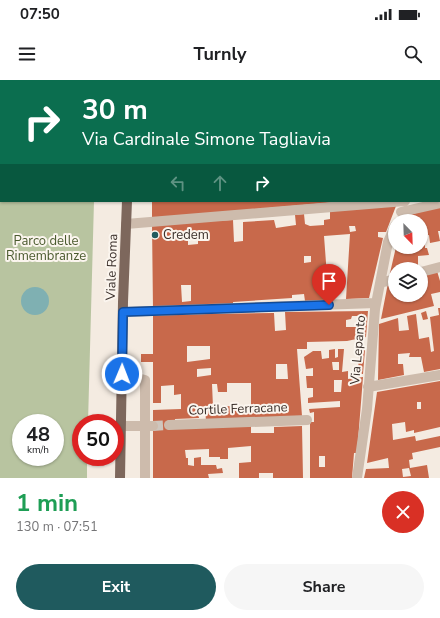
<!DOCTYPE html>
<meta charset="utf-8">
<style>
body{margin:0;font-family:"Nunito Sans",sans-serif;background:#f6f6f6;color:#202124;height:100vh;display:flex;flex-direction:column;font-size:15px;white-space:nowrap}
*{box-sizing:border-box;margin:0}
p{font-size:13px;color:#757577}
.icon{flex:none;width:22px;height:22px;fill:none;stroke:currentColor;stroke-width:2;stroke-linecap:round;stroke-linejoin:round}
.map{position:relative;height:398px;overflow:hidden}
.drawer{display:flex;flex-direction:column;background:#fff;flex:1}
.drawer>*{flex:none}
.hud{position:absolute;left:0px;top:0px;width:440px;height:122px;box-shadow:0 1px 3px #0004;background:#0b6e4f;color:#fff;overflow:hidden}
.needle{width:26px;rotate:157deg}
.buttons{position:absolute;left:388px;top:134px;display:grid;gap:8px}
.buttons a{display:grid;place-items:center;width:40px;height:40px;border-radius:50%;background:#fff;box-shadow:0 1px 3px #0004;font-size:20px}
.speed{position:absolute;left:12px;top:334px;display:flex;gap:8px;font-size:20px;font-weight:700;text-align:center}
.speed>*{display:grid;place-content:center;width:52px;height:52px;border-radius:50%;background:#fff;box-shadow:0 1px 3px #0004;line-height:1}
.speed small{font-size:10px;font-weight:400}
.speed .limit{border:6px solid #d22;background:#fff;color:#111}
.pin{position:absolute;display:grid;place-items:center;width:34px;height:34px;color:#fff;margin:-41px -17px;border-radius:50% 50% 50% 0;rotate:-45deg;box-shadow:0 0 4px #0007}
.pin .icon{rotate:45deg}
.me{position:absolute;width:44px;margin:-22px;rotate:1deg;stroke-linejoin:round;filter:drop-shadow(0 0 3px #0008)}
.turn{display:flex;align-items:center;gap:14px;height:84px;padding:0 16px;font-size:18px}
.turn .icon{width:52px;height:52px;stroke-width:2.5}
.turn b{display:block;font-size:28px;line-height:34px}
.lanes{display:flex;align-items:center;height:38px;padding:0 16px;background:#0003;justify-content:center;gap:20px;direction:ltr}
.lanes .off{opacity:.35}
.round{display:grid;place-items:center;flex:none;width:42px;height:42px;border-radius:21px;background:#f6f6f6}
.headline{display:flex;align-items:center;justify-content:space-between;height:68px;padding:0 16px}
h1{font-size:24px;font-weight:700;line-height:30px;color:#1e9e55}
.cta{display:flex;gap:8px;margin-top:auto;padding:8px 16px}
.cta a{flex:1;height:46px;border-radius:24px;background:#1f5a5e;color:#fff;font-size:16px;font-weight:700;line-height:46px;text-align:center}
.cta a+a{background:#f6f6f6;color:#202124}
.status{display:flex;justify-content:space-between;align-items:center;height:28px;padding:0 20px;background:#fff;direction:ltr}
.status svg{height:11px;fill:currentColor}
header{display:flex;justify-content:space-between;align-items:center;height:52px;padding:0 16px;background:#fff;font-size:18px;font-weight:700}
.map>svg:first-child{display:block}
.green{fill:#b8c4a0;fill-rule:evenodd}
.water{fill:#7fb0b2}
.building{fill:#c8694b;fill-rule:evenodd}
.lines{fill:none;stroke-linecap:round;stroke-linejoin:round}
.minor-tunnel{stroke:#cfc6bd;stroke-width:10;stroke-dasharray:10 5;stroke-linecap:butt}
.minor{stroke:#cdbbac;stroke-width:10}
.major{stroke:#7d675c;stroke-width:10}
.route-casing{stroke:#114b97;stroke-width:10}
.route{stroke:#1a73e8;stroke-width:7}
.poi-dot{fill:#1f5a5e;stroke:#fbf5ee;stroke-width:1.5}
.labels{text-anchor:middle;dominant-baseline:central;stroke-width:4;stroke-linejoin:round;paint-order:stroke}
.poi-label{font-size:13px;fill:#3b302b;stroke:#fbf5ee;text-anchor:start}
.park-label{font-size:13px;fill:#4a5a2e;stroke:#fbf5ee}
.street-label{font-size:13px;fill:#3b302b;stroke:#fbf5ee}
</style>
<div class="status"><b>07:50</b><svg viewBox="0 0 49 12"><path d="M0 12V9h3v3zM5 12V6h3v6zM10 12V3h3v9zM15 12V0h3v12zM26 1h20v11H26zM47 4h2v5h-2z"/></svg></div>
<header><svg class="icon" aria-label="menu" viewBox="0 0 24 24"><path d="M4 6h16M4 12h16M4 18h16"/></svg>Turnly<svg class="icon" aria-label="search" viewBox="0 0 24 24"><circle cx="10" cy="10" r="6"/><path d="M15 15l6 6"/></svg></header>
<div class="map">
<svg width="440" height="398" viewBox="0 0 440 398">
<rect width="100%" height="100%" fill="#f4ebe1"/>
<path class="green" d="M0 0H98L1 1V121H94L88 343H81V377H87V398H0ZM21 343H55V377H21Z"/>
<path class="water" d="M21 221a14 14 0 1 1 28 0a14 14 0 1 1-28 0Z"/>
<path class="building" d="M152 121 210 122 348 121 152 138Z
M396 126 386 152H378V157L383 158 369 218 346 219 350 154 324 156 327 196H332L331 220 305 221 304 214 292 215V218L233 222V224L153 229 152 144 233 140 234 162 243 161V142L274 140 276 148 296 145 295 135 304 134 305 144 310 146 324 145V140L330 139V131ZM349 146H355L356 151 350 152ZM188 156H198V164L188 165ZM304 176H311V182L304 183ZM181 205H191V221L182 222Z
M440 127V151H438L440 161 430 163 429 155 421 156V141H406L408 135Z
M421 164H425V168H427L429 175 418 176V189H395V194L390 193 396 167H421Z
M437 191 440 201V212L431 214 434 226 381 239 388 203 395 201V215H421V195Z
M438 228H440V289L424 292 421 277H409L410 273 398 274V284H403L404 295 378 300 379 244 398 238 399 251 409 250 407 236 416 234 419 259 429 257 431 272 434 271 430 237 439 235Z
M368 231 366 257 347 261 307 262V269H297L302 336 206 341 205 328H198L199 338 175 339V342L251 344V353H274V347L302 346 303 398H273V393H259V398H239V383L251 382V366L228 368V379H220V377H209V369L185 370 186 378H188V385L194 386V378L201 377V385H216L217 389 222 388 223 393 208 394 209 398H153V330L181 329V314L174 315V305L161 306V323H153V282H141V274H153V235L274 233 275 251 286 250 285 232ZM352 236H359V247H346V240L351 239ZM187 266H210V279L187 282ZM276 284H287L288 299H276ZM211 288V295L197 297V289ZM227 303H251V325L213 327 212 304H217L218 312H227Z
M426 231 428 239 423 240 421 233Z
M335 269V278L338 277V269H344L342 292 348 291V299L363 297 357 373H354L352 398H310V342H314V332L310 333 309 329 340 327V321L308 323V318L313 317V308H307L306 296H313V288L306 289 304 277 313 271H321L322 279 329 278V270ZM332 282H339V290H333ZM334 300H342L341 312H334ZM319 376H325V387H319Z
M365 270 363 294H358L359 271Z
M440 301V347L414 353V350L406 352 405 342 392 344 393 360 415 356 416 361 440 356V367L412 373 413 379 409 380 410 388 427 385 429 398H364L366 389 389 388 388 378 367 383 377 312ZM417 322H421V329H417ZM409 388 411 396 403 397 402 389Z"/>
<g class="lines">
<path class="minor-tunnel" d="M153 346 169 345"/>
<path class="minor" d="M439 25 440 23
M439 59 440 58
M401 132 440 123
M126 144 405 121
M421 192 440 187
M380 203 395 199
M123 232 376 223
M122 294 145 300V398
M368 307 440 295
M169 345 307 340
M121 346H153
M357 398 367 329 375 229 388 162 395 146"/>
<path class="major" d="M129 0V1
M120 398 123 222 127 121"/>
</g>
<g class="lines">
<g class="route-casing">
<path id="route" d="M122 294 123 232 329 225"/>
</g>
<use href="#route" class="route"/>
</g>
<circle class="poi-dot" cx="155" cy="155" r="4"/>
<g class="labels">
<g class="poi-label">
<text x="163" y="155">Credem</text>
</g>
<g class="park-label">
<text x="46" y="161">Parco delle<tspan x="46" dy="15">Rimembranze</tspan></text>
</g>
<g class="street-label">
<text transform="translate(112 187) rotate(-88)">Viale Roma</text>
<text transform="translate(358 270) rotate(-85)">Via Lepanto</text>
<text transform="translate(238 329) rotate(-2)">Cortile Ferracane</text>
</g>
</g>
</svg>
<div class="buttons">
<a><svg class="needle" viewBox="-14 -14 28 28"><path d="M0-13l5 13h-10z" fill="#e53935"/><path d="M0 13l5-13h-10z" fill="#757577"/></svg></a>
<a><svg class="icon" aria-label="layers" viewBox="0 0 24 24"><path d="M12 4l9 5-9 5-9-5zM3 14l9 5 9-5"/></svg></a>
</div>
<div class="speed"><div>48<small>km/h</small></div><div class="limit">50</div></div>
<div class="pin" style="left:329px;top:225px;background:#d93025"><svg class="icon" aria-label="arrive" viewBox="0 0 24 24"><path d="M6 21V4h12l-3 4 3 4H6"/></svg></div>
<svg class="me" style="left:122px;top:294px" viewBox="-20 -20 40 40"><circle r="17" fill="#1a73e8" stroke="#fff" stroke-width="3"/><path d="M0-11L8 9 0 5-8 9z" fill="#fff"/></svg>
<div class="hud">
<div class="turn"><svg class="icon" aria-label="right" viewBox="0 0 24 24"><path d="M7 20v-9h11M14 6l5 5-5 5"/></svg><div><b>30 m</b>Via Cardinale Simone Tagliavia</div></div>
<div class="lanes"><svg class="icon off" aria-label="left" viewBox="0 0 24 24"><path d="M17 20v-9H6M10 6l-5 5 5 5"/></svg><svg class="icon off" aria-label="ahead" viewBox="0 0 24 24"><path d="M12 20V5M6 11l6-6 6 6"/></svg><svg class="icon" aria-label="right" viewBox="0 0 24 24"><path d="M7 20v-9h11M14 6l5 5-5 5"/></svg></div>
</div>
</div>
<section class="drawer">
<div class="headline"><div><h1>1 min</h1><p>130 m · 07:51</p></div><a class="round" style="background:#d93025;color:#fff"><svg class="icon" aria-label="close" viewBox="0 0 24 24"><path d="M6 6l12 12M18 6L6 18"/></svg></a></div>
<div class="cta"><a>Exit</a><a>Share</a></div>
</section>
